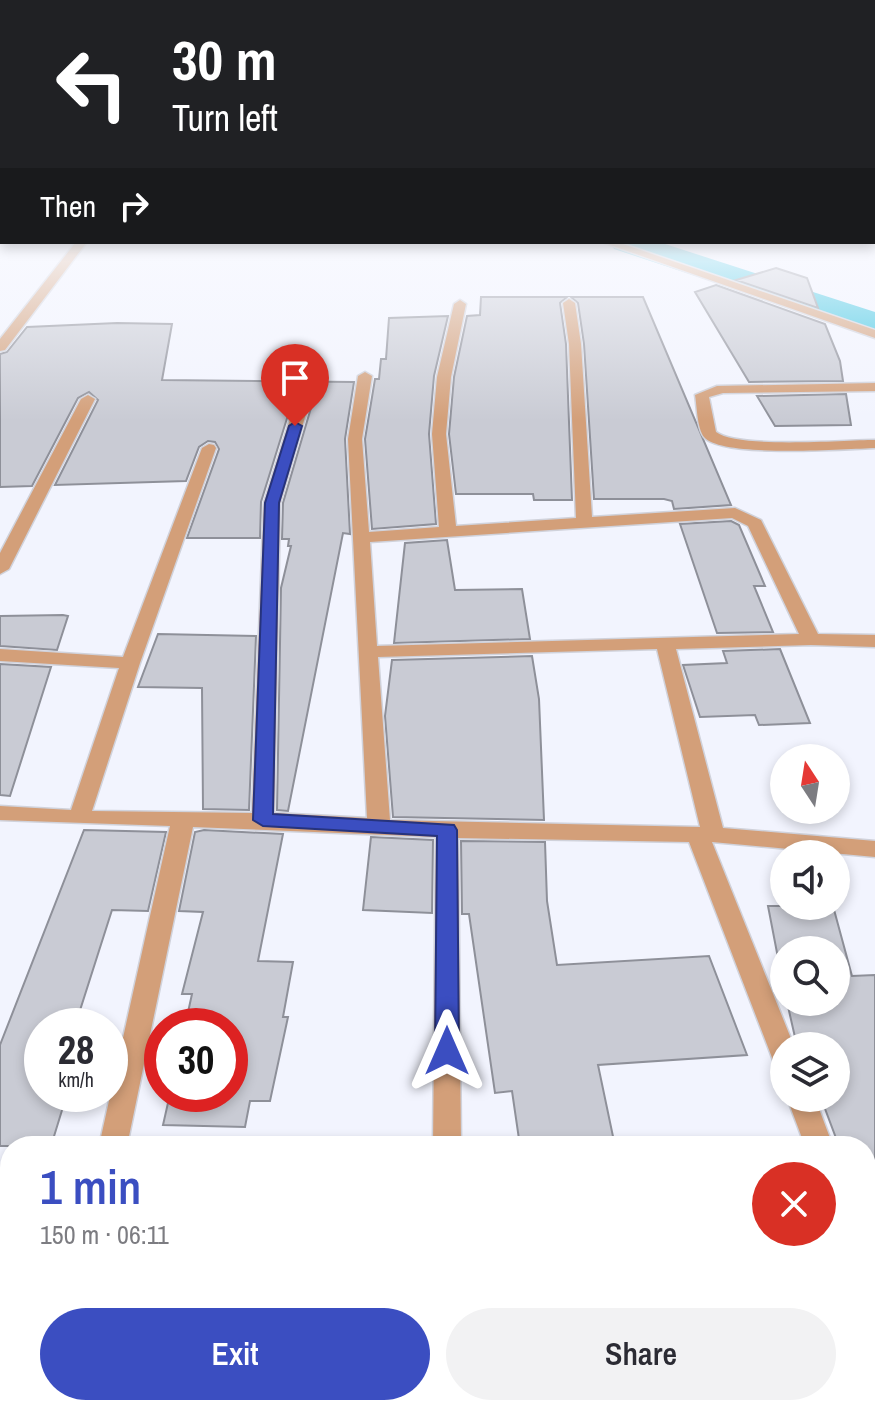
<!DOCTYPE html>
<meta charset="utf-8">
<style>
body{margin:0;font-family:"Archivo Narrow",sans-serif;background:#f2f2f3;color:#2b2b33;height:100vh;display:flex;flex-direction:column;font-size:30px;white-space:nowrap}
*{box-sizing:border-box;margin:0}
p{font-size:26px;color:#7c7c81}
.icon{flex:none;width:44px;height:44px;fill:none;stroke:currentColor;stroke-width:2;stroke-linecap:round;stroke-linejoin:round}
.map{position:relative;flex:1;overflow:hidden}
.sheet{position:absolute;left:0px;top:1136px;width:876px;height:280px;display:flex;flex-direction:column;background:#fff;border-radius:32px 32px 0 0;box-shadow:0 4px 12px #0003}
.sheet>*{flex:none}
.guide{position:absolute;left:0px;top:0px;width:876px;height:244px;box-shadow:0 4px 12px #0003;background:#202124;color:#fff;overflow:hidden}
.needle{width:52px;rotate:348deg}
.tools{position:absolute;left:770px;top:744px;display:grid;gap:16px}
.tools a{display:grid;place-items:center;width:80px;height:80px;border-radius:50%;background:#fff;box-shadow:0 4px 12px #0003;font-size:40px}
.speed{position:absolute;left:24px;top:1008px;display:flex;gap:16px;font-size:40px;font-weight:700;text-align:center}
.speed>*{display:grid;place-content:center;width:104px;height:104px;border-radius:50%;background:#fff;box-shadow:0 4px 12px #0003;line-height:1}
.speed small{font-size:20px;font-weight:400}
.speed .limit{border:12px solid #d22;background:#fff;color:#111}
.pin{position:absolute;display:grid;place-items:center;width:68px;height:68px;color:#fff;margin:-82px -34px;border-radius:50% 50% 50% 0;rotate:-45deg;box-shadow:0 0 8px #0007}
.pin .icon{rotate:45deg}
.me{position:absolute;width:88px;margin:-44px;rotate:0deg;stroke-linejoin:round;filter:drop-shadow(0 0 6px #0008)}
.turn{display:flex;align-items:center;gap:28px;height:168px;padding:0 40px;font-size:36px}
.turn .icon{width:104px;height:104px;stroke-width:2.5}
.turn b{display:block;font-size:56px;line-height:68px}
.then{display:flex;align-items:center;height:76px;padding:0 40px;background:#0003;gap:16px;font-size:30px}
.round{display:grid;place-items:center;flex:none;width:84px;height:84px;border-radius:42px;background:#f2f2f3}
.headline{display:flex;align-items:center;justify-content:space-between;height:136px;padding:0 40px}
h1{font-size:48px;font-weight:600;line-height:60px;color:#3b4ec1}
.button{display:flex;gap:16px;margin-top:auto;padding:16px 40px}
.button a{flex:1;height:92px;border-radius:48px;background:#3b4ec1;color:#fff;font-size:32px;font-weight:600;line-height:92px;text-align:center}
.button a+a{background:#f2f2f3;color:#2b2b33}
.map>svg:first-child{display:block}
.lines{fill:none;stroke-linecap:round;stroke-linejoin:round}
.canal{fill:#3bc5e0;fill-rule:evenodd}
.building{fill:#c9cbd4;stroke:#8e9099;stroke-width:2}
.minor-casing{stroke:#d0d2db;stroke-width:3}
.minor{fill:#d39f79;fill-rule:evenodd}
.route{fill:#3b4ec1;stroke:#26337d;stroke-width:2}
</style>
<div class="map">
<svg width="875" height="1416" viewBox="0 0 875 1416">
<rect width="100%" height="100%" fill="#f2f4fe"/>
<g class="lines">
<path class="canal" d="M610 242H659L875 312V335L614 249Z"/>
</g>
<path class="building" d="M776 268 807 278 818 308 736 280Z
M716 285 825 324 840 361 843 381 749 382 695 292Z
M481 297H567L560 303 566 344 572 500H534L533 494H456L449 434 454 377 467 316 480 315Z
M571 297H643L731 505 674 509 672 501 664 499H594L584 344 578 303Z
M448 316 434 376 429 434 436 524 372 529 365 439 375 379H379L381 359H386L389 318Z
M117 323 172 324 162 380 354 382 345 439 350 534 343 533 288 811 277 810 281 588 291 546H288L289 539H282L283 503 313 401 310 395 293 399 261 502 260 538H187L219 449 215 442 208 441 199 447 186 481 55 485 98 400 89 392 78 398 32 486 0 487V354L7 352 27 327Z
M846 394 851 425 775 426 757 396Z
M731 521 739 525 765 586H754L773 632 717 633 680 524Z
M447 540 455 590 522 589 530 639 394 643 405 543Z
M0 616 63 615 68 616 57 650 0 646Z
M158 634 256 636 249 810 203 809 202 688 138 687Z
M780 649 810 723 759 725 755 715 700 717 683 665 727 663 723 651Z
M532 656 539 699 544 820 393 817 385 716 392 660Z
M0 664 51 667 10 796 0 795Z
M84 830 166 832 148 911 112 910 75 1026H42V1094H67L51 1146H0V1045Z
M204 830 283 834 258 961 293 962 283 1017H288L270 1101H250L245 1127 163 1125 170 1094H230V1026H185L192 994H182L203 912 179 911 195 832Z
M371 837 433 840 432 913 363 910Z
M461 841 545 842 547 901 557 965 709 956 747 1055 598 1065 615 1146H520L512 1091 495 1093 469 914H462Z
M768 906H833L852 976 875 975V1229L870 1230 866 1219V1146H839L821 1098H836V1046H797L787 1002H836V950H784V989Z"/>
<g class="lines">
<g class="minor-casing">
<path id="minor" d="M76 242H87L5 350 0 351V339Z
M602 242H617L875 330V338Z
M569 299 575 303 581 344 592 517 735 508 761 520 818 634 875 635V647L811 645 676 649 723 828 875 841V857L712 842 794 1046H784V1066L774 1063 771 1055 689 842 458 838 461 1146H433L436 837 193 827 127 1146H99L170 826 0 820V806L71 810 119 668 0 661V649L123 657 202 448 209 444 214 445 216 448 140 663 92 811 252 813 264 503 296 400 308 397 310 400 280 503 274 813 367 818 348 439 358 376 365 372 372 376 362 439 369 532 439 527 432 434 437 377 454 304 460 300 466 304 451 377 446 434 456 526 576 518 569 344 563 303ZM732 518 748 526 799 634 377 646 370 542ZM657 649 700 827 390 820 378 657Z
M875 383V391L723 393 709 397 716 432C738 449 843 440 875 440V448C845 449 721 458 704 437 697 428 697 406 695 395L717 386Z
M88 395 95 399 9 569 0 574V553L81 399Z
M787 1098H815L833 1146H805Z
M866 1252 875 1255V1307L866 1303Z
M31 1406H65L63 1416H29Z
M430 1406H464V1416H430Z"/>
</g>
<use href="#minor" class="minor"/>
</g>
<linearGradient id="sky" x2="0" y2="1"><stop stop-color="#63bbe5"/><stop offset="0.53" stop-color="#f9faff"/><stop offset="1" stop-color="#f9faff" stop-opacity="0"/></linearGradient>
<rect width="875" height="421" fill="url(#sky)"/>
<path class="route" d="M295 422 302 426 279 503 273 814 454 825 457 830 459 1051 455 1058 447 1061 438 1058 435 1051 437 836 263 826 253 820 265 503 289 426Z"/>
</svg>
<div class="tools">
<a><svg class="needle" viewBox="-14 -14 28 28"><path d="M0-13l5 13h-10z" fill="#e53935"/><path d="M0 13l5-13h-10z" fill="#7c7c81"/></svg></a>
<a><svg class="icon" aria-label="sound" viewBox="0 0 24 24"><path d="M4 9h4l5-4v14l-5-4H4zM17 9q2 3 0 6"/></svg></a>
<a><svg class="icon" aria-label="search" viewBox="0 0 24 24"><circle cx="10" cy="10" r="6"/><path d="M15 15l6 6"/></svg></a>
<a><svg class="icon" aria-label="layers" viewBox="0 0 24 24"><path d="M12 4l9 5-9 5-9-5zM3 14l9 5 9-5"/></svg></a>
</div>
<div class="speed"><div>28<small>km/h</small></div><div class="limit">30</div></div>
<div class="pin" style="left:295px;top:426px;background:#d93025"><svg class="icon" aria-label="arrive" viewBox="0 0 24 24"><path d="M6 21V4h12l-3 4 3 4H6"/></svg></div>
<svg class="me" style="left:447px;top:1051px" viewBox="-20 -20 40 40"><path d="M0-17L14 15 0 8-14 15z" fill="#3b4ec1" stroke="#fff" stroke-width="4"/></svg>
<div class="guide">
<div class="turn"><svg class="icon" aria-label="left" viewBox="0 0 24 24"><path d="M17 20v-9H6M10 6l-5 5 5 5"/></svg><div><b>30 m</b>Turn left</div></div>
<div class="then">Then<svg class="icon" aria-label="right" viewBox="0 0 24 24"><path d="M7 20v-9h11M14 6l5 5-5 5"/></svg></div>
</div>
<section class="sheet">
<div class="headline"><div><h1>1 min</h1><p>150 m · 06:11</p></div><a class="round" style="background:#d93025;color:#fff"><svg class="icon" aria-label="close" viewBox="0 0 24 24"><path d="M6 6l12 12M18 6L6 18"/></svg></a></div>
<div class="button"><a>Exit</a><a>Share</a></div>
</section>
</div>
